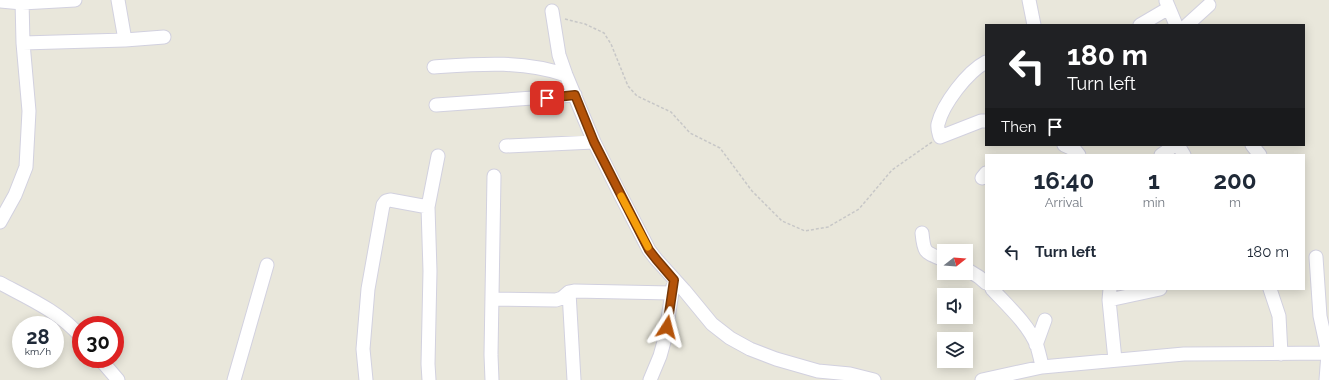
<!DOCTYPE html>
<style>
body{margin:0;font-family:Raleway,sans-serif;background:#f2f2f3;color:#1f2937;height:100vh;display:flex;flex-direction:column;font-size:15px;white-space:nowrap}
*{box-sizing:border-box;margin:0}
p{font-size:13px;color:#747a83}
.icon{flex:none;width:22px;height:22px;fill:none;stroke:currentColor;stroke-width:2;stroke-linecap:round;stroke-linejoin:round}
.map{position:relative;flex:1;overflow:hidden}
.panel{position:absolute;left:985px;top:154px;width:320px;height:136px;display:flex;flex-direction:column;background:#fff;border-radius:0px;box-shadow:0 2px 10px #0003}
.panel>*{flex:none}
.top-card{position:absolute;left:985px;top:24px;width:320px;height:122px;border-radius:0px;box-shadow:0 2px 10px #0003;background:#202124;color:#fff;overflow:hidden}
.needle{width:26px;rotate:73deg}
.tools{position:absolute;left:937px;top:244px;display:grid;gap:8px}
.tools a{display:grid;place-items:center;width:36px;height:36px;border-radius:0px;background:#fff;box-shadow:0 2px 10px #0003;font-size:20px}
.speed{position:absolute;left:12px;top:316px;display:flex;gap:8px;font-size:20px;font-weight:700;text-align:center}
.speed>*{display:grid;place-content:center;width:52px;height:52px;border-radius:50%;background:#fff;box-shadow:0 2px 10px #0003;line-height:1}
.speed small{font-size:10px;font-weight:400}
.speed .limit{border:6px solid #d22;background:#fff;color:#111}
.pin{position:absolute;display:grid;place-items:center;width:34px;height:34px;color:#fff;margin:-17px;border-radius:8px;box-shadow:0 2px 6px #0006}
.me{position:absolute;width:44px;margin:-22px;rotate:9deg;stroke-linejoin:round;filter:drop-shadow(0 0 3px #0008)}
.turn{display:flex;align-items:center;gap:14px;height:84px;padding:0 16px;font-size:18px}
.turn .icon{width:52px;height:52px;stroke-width:2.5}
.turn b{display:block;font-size:28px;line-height:34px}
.then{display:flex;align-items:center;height:38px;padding:0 16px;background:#0003;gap:8px;font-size:15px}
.eta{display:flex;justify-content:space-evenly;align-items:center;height:68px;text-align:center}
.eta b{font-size:24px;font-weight:700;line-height:28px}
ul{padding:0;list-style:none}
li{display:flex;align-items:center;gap:12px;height:60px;padding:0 16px}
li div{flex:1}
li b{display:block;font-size:15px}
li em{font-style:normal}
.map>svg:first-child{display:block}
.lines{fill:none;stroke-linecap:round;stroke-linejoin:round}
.minor-casing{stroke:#d2d1df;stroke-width:15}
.path{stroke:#c7c7c7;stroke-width:1.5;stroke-dasharray:3 2;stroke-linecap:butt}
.minor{stroke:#fff;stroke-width:13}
.route-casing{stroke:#753606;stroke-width:10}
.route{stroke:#b45309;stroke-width:7}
.slow{stroke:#f59e0b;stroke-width:7}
</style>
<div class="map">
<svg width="1329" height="380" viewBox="0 0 1329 380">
<rect width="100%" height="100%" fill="#e9e7db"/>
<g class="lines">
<g class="minor-casing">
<path id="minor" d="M118 0 125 40
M1029 0 1034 25
M0 1 22 3 75 0
M1166 1 1176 25
M552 11 559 55 566 75 594 142 619 192 649 250 656 259 684 290 712 324 730 338 750 349 776 359 818 371 850 374 874 380
M1140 25 1169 8
M1187 25 1209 5
M23 43 125 40 164 37
M986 62C967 72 943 104 938 124 937 128 939 133 940 137L981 121H986
M434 67C478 64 523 60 566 75
M436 105 575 95
M1064 145 1075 150 1079 155
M1178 145 1184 155
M1252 145 1260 155
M506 146 594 142
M1161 155 1175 145
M982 178 986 173
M0 222 15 195 26 167 29 111 23 43 22 0
M922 233C924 254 925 252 944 260
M1316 257 1320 316 1328 353 1326 380
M966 269 979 277 986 283
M0 283C28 298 60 312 81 337
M992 289C1007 305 1029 325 1037 346 1039 353 1041 360 1042 367
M1110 289 1109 300 1115 360
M1270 289 1279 316 1281 354
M569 292 574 380
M492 299 556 300 562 298 569 292 574 291 671 293
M1109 300 1160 289
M1036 345 1045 320
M100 359 118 380
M234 380 267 265
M366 380 363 349 368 289 383 205 386 201 390 200 428 207
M429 380 428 364 430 271 428 207 438 156
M492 380 491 355 494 176
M650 380 660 356 665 338 673 286
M982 380 1042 367 1184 354 1329 353"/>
</g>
<path class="path" d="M565 19 585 24 604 33 611 44 628 86 637 96 671 112 690 133 720 148 752 191 782 221 805 231 828 227 859 209 892 170 932 142"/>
<use href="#minor" class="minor"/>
</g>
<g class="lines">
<g class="route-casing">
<path id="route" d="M547 98 575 95 594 142 649 250 656 259 674 280 667 327"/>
</g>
<use href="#route" class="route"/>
<path class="slow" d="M621 196 648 247"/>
</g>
</svg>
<div class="tools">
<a><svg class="needle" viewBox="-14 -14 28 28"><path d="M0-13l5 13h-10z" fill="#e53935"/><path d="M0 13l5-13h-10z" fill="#747a83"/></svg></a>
<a><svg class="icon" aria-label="sound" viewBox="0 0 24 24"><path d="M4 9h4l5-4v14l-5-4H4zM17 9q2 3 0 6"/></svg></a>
<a><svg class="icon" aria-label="layers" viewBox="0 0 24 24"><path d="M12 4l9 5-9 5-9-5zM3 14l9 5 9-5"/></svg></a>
</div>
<div class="speed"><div>28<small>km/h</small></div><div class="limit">30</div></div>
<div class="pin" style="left:547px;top:98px;background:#d93025"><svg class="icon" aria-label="arrive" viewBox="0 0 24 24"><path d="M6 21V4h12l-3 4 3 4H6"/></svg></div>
<svg class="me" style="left:667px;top:327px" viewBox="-20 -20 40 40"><path d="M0-17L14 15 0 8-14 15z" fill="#b45309" stroke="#fff" stroke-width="4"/></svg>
<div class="top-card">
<div class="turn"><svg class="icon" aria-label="left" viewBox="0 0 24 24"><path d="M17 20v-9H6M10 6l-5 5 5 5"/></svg><div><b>180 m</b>Turn left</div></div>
<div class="then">Then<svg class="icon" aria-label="arrive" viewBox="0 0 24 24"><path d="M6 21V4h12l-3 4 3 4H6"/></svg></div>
</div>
<section class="panel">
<div class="eta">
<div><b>16:40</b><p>Arrival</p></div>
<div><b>1</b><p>min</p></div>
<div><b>200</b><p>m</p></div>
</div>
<ul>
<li><svg class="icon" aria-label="left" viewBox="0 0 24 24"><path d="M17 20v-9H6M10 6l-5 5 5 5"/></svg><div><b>Turn left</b></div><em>180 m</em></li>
</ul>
</section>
</div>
